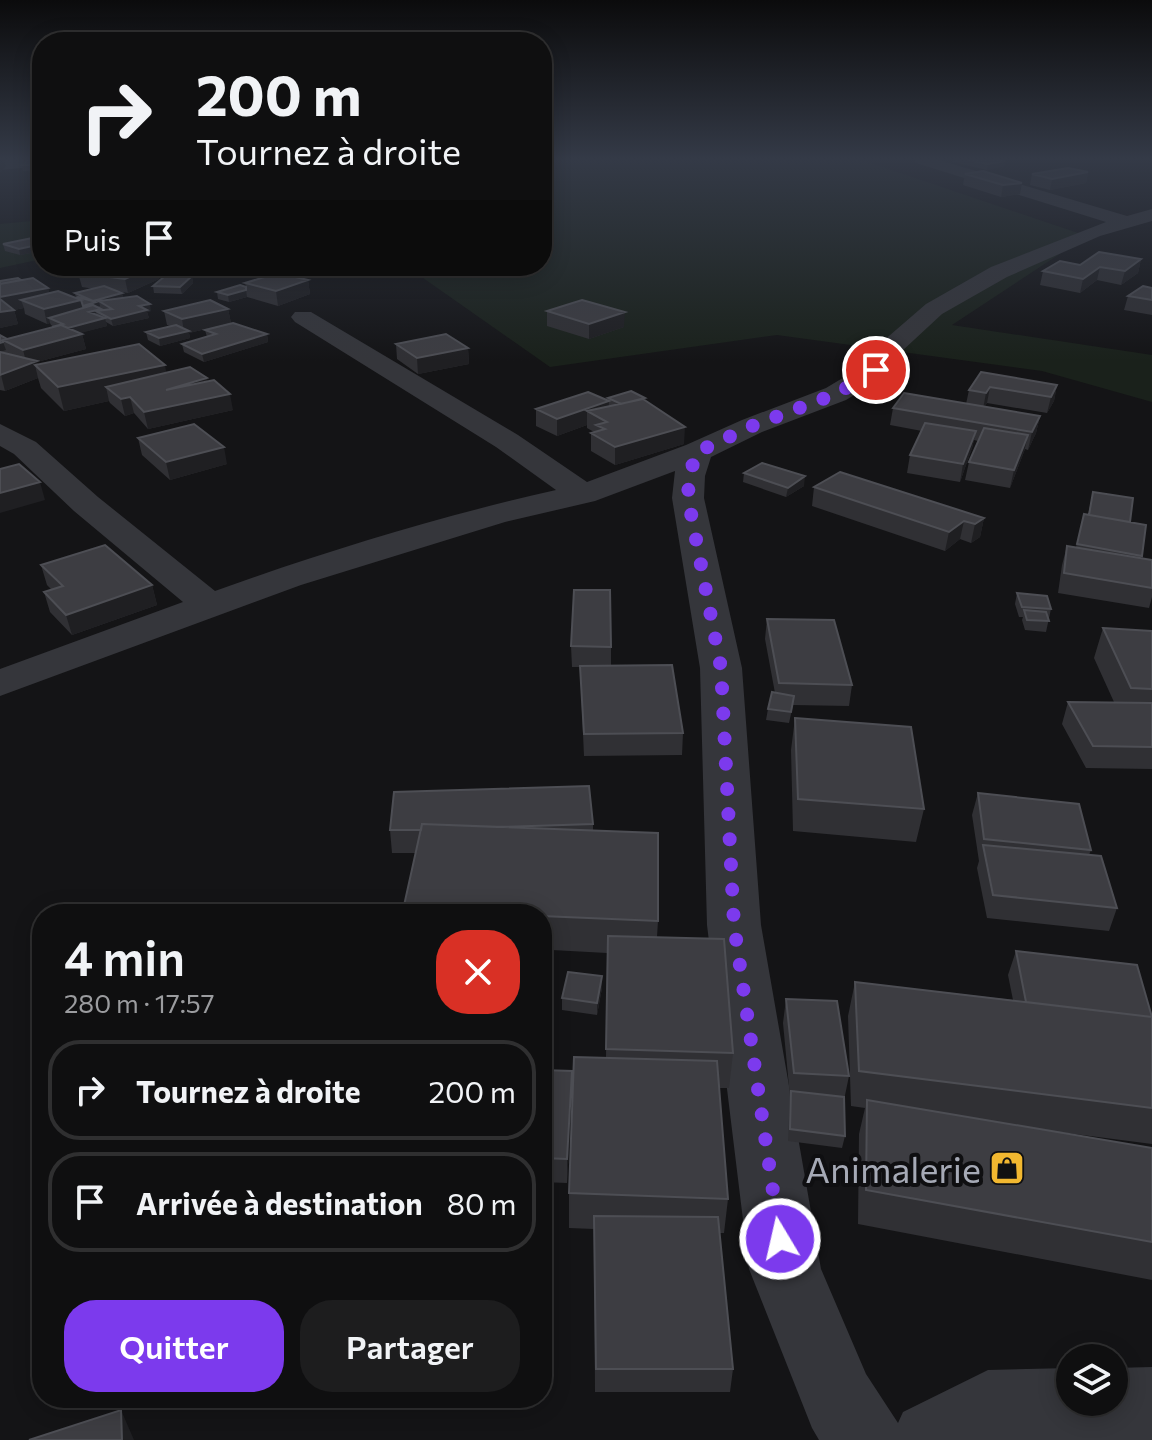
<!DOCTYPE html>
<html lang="fr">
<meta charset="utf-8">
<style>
body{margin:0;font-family:Commissioner,sans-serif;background:#1d1d1e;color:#f1f3f6;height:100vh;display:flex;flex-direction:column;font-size:30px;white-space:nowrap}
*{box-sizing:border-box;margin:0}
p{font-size:26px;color:#9b9c9f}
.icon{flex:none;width:44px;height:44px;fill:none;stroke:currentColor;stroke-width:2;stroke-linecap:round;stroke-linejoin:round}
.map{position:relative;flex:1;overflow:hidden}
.drawer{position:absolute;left:32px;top:904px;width:520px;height:504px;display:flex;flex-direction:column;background:#0f0f10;border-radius:32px;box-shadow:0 4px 20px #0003,0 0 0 2px #2f2f30}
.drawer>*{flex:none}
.hud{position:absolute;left:32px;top:32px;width:520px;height:244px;border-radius:32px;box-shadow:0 4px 20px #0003,0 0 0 2px #2f2f30;background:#0f0f10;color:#f1f3f6;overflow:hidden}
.tools{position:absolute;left:1056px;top:1344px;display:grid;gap:16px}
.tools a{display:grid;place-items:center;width:72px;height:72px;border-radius:50%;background:#0f0f10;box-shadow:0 4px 20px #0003,0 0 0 2px #2f2f30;font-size:40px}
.pin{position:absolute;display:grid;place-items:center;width:68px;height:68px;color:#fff;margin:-34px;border:4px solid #fff;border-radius:50%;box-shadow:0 2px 8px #0007}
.me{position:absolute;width:88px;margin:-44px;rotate:351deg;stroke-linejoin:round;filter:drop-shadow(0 0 6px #0008)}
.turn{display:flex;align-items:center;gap:28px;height:168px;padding:0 32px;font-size:36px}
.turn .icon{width:104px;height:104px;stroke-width:2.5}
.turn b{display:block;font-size:56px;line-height:68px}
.then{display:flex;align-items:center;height:76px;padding:0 32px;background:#0003;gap:16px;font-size:30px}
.round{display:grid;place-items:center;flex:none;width:84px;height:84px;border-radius:32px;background:#1d1d1e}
.summary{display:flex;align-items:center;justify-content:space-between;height:136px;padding:0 32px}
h1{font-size:48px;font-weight:600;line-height:60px}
.action{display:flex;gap:16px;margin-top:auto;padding:16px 32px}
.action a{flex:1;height:92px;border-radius:32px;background:#7c3aed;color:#fff;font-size:32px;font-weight:600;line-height:92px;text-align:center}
.action a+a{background:#1d1d1e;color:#f1f3f6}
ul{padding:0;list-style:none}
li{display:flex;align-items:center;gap:24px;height:100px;margin:0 16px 12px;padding:0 16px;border:4px solid #2f2f30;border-radius:32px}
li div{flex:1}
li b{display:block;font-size:30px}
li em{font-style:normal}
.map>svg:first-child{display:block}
.green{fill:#1a211b}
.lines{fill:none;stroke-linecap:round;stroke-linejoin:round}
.minor{fill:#35363b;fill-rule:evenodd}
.wall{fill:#303034}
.shaded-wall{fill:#1f1f22}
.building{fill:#3d3d42;stroke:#4d4e54;stroke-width:2}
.route{stroke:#7c3aed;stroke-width:14;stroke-dasharray:0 25.2}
.labels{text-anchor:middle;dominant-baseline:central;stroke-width:8;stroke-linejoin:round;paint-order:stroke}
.near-poi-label{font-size:36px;fill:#a6aab6;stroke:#0f0f11;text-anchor:end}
</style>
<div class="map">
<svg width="1152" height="1440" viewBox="0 0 1152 1440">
<rect width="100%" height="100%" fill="#141416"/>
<path class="green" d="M542 160H862L1087 236 952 325 1152 355V402L1042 371 777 335 550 367 406 266H542Z
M42 220V259L0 268V224Z"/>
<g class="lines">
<path class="minor" d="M0 160H42V166L0 170Z
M914 160H939L1127 216 1152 209V221L1100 236 1007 277 942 314 901 352 885 376 846 400 762 432 711 457 705 476 704 498 742 668 761 925 821 1269 866 1374 898 1423 903 1412 988 1370 1070 1368V1402H1114V1368L1152 1367V1440H819L812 1428 749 1269 707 925 700 668 672 498 675 471 595 501 505 522 301 585 0 696V669L183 602 74 511 14 454 0 446V424L36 442 98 497 215 591C326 551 441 516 556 490L496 447 295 322 291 317 295 312H311L518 435 587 482 686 445 742 420 826 388 866 364 882 342 926 304 991 267 1106 222 916 163Z"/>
</g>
<path class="wall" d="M42 160V170L23 171 22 165Z
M953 160H1001L1005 161 1004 166 987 170 953 162Z
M983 171 1020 194 1001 197 963 185 965 174Z
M1088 172 1086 183 1050 190 1030 185 1032 174Z
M42 236V251L20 255 5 251 3 244Z
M1141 259 1138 273 1121 285 1097 280 1080 293 1040 285 1043 271 1080 265Z
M96 266H189L180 269 176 268 158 275 159 279 128 293 117 291 122 293 123 298 151 311 147 312 149 318 113 326 106 322 107 326 79 333 82 334 86 349 37 362 38 365 166 373 207 381 233 410 148 429 134 413 125 416 110 403 109 401 64 411 41 388 38 378 5 391 0 390V335L7 339 54 327 51 325 50 323 47 324 25 314 24 308 14 310 18 324 0 328V281L21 280 48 288 49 293 76 298 75 293 95 289 82 287 78 273Z
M192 276 193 283 182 294 154 293 153 286Z
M308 280 310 294 278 306 247 297 229 302 218 299 217 292 246 287 245 283Z
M1152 288V315L1124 310 1128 296Z
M228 309 231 323 189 333 190 338 160 346 148 340 146 332 170 326 167 325 164 311Z
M547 311 624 327 589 339 547 326Z
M205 330 267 334 268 342 204 362 184 352 182 344 207 337Z
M396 344 468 348 469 364 418 374 397 359Z
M981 372 1057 385 1054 401 1047 413 987 403 984 407 1040 416 1036 433 1028 450 1025 449 1010 488 965 480 969 462 978 441 974 440 972 448 960 482 907 473 910 455 922 431 890 425 893 408 966 404 969 390Z
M608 398 645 401 684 444 615 465 591 451V433L594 432 587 428V425L557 436 536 426V409L608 401Z
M138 438 227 464 170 480 142 455Z
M744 473 804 486 786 497 743 482Z
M814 487 984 518 980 537 971 543 960 539 945 551 812 506Z
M1093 492 1130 523 1146 525 1141 558 1152 560V597L1149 608 1058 593 1062 565 1067 546 1076 547 1084 514 1088 515Z
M41 565 152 585 157 605 72 635 50 612 44 592 52 590 47 585Z
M1017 593 1051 609 1046 632 1025 630 1022 620 1023 617H1019L1015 604Z
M767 619 852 685 849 706 793 705 789 723 766 720 768 709 775 693 765 639Z
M1103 628 1152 631V769L1086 768 1062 724 1068 702H1114L1094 658Z
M571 646 611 647V666L683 733 682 755 584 756 580 667H572Z
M795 718 924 809 916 842 793 831 791 750Z
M978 793 1091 850 1089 855 1117 908 1109 931 987 918 977 868 979 861 972 815Z
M593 824V831L658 921 657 937 733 1053 729 1088H719L728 1199 724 1233H719L733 1369 730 1392H595L594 1229 569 1228V1193L606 1058 607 953 552 950 553 1021H542V914H403V910L416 853H392L390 830Z
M1016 951 1152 1017V1144L1059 1132 1152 1148V1280L858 1224 859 1134 865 1108 851 1106 848 1016 855 982 1013 1000 1008 975Z
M602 988 597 1015 562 1010V998Z
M786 999 849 1076 844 1100 845 1136 842 1148 788 1141 790 1097 783 1023Z
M542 1070 572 1071V1095L567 1183 542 1182Z"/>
<path class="shaded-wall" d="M0 160H4L6 166 0 173Z
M1005 161 1004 166 987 170 988 164Z
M1088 172 1086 183 1050 190 1052 179Z
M1022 183 1020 194 1001 197 1003 185Z
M34 187H42V193H36Z
M42 244V251L20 255 19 249Z
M1141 259 1138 273 1121 285 1125 271Z
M154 266H156L159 279 128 293 125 279Z
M162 266H176V269L158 275 157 268Z
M1100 267 1097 280 1080 293 1083 279Z
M192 276 193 283 182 294 180 287Z
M308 280 310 294 278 306 276 291Z
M48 288 52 303 21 300 24 308 3 312 0 300V290Z
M246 290 247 297 229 302 228 295Z
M122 293 123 300 99 301 100 306 97 307 96 311 97 318 84 313 83 306 93 301Z
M81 300 84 315 49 318 50 323 47 324 44 309Z
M150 304 151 311 147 312 149 318 113 326 111 319 139 306Z
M228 309 231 323 189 333 190 338 160 346 159 338 184 332 182 319Z
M14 310 18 324 0 328V312Z
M625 312 624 327 589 339V324Z
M105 318 107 326 62 338 60 331Z
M82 334 86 349 37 362 39 369 35 365 38 378 5 391 1 375 27 365 23 350Z
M267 334 268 342 204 362 202 354Z
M3 342 6 350 0 352V343Z
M468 348 469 364 418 374 417 358Z
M165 365 169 388 106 387 109 401 64 411 58 387Z
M207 378 210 394 166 390Z
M1057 385 1054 401 1047 413 1051 397Z
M990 387 987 403 983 409 986 393Z
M230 394 233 410 148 429 144 412Z
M130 397 134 413 125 416 121 399Z
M609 401 608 418 587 411V425L557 436V419Z
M1040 416 1036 433 1028 450 1032 432Z
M685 427 684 444 615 465V447Z
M976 431 972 448 960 482 963 464Z
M1028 435 1024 452 1010 488 1014 470Z
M224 447 227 464 170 480 166 462Z
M805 476 804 486 786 497 788 488Z
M40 482 45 500 0 513V493Z
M984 518 980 537 971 543 975 524Z
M964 521 960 539 945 551 949 532Z
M152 585 157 605 72 635 66 615Z
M602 976V988L597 1015V1003Z
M572 1071V1095L567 1183V1159Z
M121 1410 134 1440H122Z"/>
<path class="building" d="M29 160H42V165H22Z
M967 160H1001L1005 161 988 164Z
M1068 168 1088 172 1052 179 1032 174Z
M983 171 1022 183 1003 185 965 174Z
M42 178V187H34L36 179Z
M42 236V244L19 249 3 244Z
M1099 252 1141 259 1125 271 1100 267 1083 279 1043 271 1060 261 1080 265Z
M96 266H154L125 279 78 273Z
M278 273 308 280 276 291 245 283Z
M165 276H192L180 287 153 286Z
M18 278 21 280 0 284V281Z
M33 278 48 288 0 297V284Z
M240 285 246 287V290L228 295 217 292Z
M104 286 122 293 93 301 75 293Z
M1143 286 1152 288V300L1128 296Z
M58 291 81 300 44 309 21 300Z
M137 296 150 304 139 306 147 310 111 319 96 311 112 309 99 301Z
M78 297 96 302 83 306 81 300 76 298Z
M0 299 14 310 0 312Z
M210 300 228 309 182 319 164 311Z
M582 300 625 312 589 324 547 311Z
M93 305 101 309 89 312 105 318 68 328 61 325 52 327 63 324 49 318Z
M233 323 267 334 202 354 182 344 216 334 205 330Z
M61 325 82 334 23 350 3 340Z
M176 325 189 331 159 338 146 332Z
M446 334 468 348 417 358 396 344Z
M0 335 7 339 3 340V342L0 343Z
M139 344 165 365 58 387 35 365Z
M0 352 37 361 0 375Z
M190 367 207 378 166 390 214 380 230 394 144 412 130 397 121 399 106 387Z
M981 372 1057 385 1051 397 990 387 986 393 969 390Z
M631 391 645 398 621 404 608 398Z
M588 392 609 401 557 419 536 409Z
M904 393 1040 416 1032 432 893 408Z
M643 399 685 427 615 447 591 433 605 429 596 425 607 422 587 411Z
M925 423 976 431 963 464 910 455Z
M194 424 224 447 166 462 138 438Z
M984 428 1028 435 1014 470 969 462Z
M762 463 805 476 788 488 744 473Z
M19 464 40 482 0 493V469Z
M840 472 984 518 975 524 964 521 949 532 814 487Z
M1093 492 1133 498 1130 522 1089 515Z
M1084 514 1146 525 1142 556 1077 544Z
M105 545 152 585 66 615 44 592 63 586 41 565Z
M1067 546 1152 560V588L1064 573Z
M574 590H610L611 647 571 646Z
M1017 593 1047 596 1051 609 1022 607Z
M1024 610 1046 612 1049 621 1027 620Z
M767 619 834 620 852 685 779 683Z
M1103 628 1152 631V689L1131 688Z
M672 665 683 733 584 734 580 666Z
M772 692 794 696 791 712 768 709Z
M1068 702 1152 703V747L1093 746Z
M795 718 911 727 924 809 798 799Z
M589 786 593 824 497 827 422 824 421 830H390L394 792Z
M978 793 1079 804 1091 850 984 839Z
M422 824 658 833V921L542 916V914H498L403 910Z
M983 845 1101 856 1117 908 993 895Z
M542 935H552L553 998H542Z
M608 936 724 939 733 1053 606 1049Z
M1016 951 1137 965 1152 1017 1026 1002Z
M568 972 602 976 597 1003 562 998Z
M855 982 1152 1017V1108L859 1071Z
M786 999 837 1001 849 1076 794 1073Z
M574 1057 717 1061 728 1199 569 1193Z
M542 1070 572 1071 567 1159 542 1158Z
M791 1091 844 1097 845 1136 790 1129Z
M867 1100 1152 1148V1242L866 1190Z
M594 1216 718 1217 733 1369H596Z
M121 1410 122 1440H29Z"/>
<linearGradient id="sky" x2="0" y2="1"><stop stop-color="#0b0b0c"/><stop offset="0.44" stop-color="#343a47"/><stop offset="1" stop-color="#343a47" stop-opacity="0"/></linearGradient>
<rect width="1152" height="361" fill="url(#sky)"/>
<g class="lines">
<path class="route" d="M780 1239 734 925 721 668 688 498 689 476 697 452 752 426 836 394 876 370"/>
</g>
<defs>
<g id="shop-square" transform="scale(1.8)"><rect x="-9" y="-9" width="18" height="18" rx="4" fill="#f2b830" stroke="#0f0f11"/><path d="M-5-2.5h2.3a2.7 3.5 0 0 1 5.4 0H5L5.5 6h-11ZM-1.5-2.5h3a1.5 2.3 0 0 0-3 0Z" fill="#111"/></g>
</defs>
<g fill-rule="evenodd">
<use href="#shop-square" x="1007" y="1168"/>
</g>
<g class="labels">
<g class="near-poi-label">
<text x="981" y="1168">Animalerie</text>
</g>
</g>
</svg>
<div class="tools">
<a><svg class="icon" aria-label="layers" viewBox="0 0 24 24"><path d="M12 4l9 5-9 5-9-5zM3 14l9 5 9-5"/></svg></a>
</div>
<div class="pin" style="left:876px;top:370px;background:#d93025"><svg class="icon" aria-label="arrive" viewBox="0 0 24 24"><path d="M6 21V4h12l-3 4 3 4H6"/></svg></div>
<svg class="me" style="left:780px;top:1239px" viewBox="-20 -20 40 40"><circle r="17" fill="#7c3aed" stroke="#fff" stroke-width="3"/><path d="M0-11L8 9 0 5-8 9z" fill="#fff"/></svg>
<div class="hud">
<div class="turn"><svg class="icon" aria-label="right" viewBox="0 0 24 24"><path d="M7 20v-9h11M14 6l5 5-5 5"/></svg><div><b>200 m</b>Tournez à droite</div></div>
<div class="then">Puis<svg class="icon" aria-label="arrive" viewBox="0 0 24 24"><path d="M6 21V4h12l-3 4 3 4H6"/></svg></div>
</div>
<section class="drawer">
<div class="summary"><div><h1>4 min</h1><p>280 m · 17:57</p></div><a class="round" style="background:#d93025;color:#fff"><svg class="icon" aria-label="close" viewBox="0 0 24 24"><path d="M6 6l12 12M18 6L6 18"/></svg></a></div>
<ul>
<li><svg class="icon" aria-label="right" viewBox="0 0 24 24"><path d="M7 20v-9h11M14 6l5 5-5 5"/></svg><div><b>Tournez à droite</b></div><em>200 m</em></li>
<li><svg class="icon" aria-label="arrive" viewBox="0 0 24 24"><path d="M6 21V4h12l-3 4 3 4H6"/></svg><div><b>Arrivée à destination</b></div><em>80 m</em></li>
</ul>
<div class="action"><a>Quitter</a><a>Partager</a></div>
</section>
</div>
